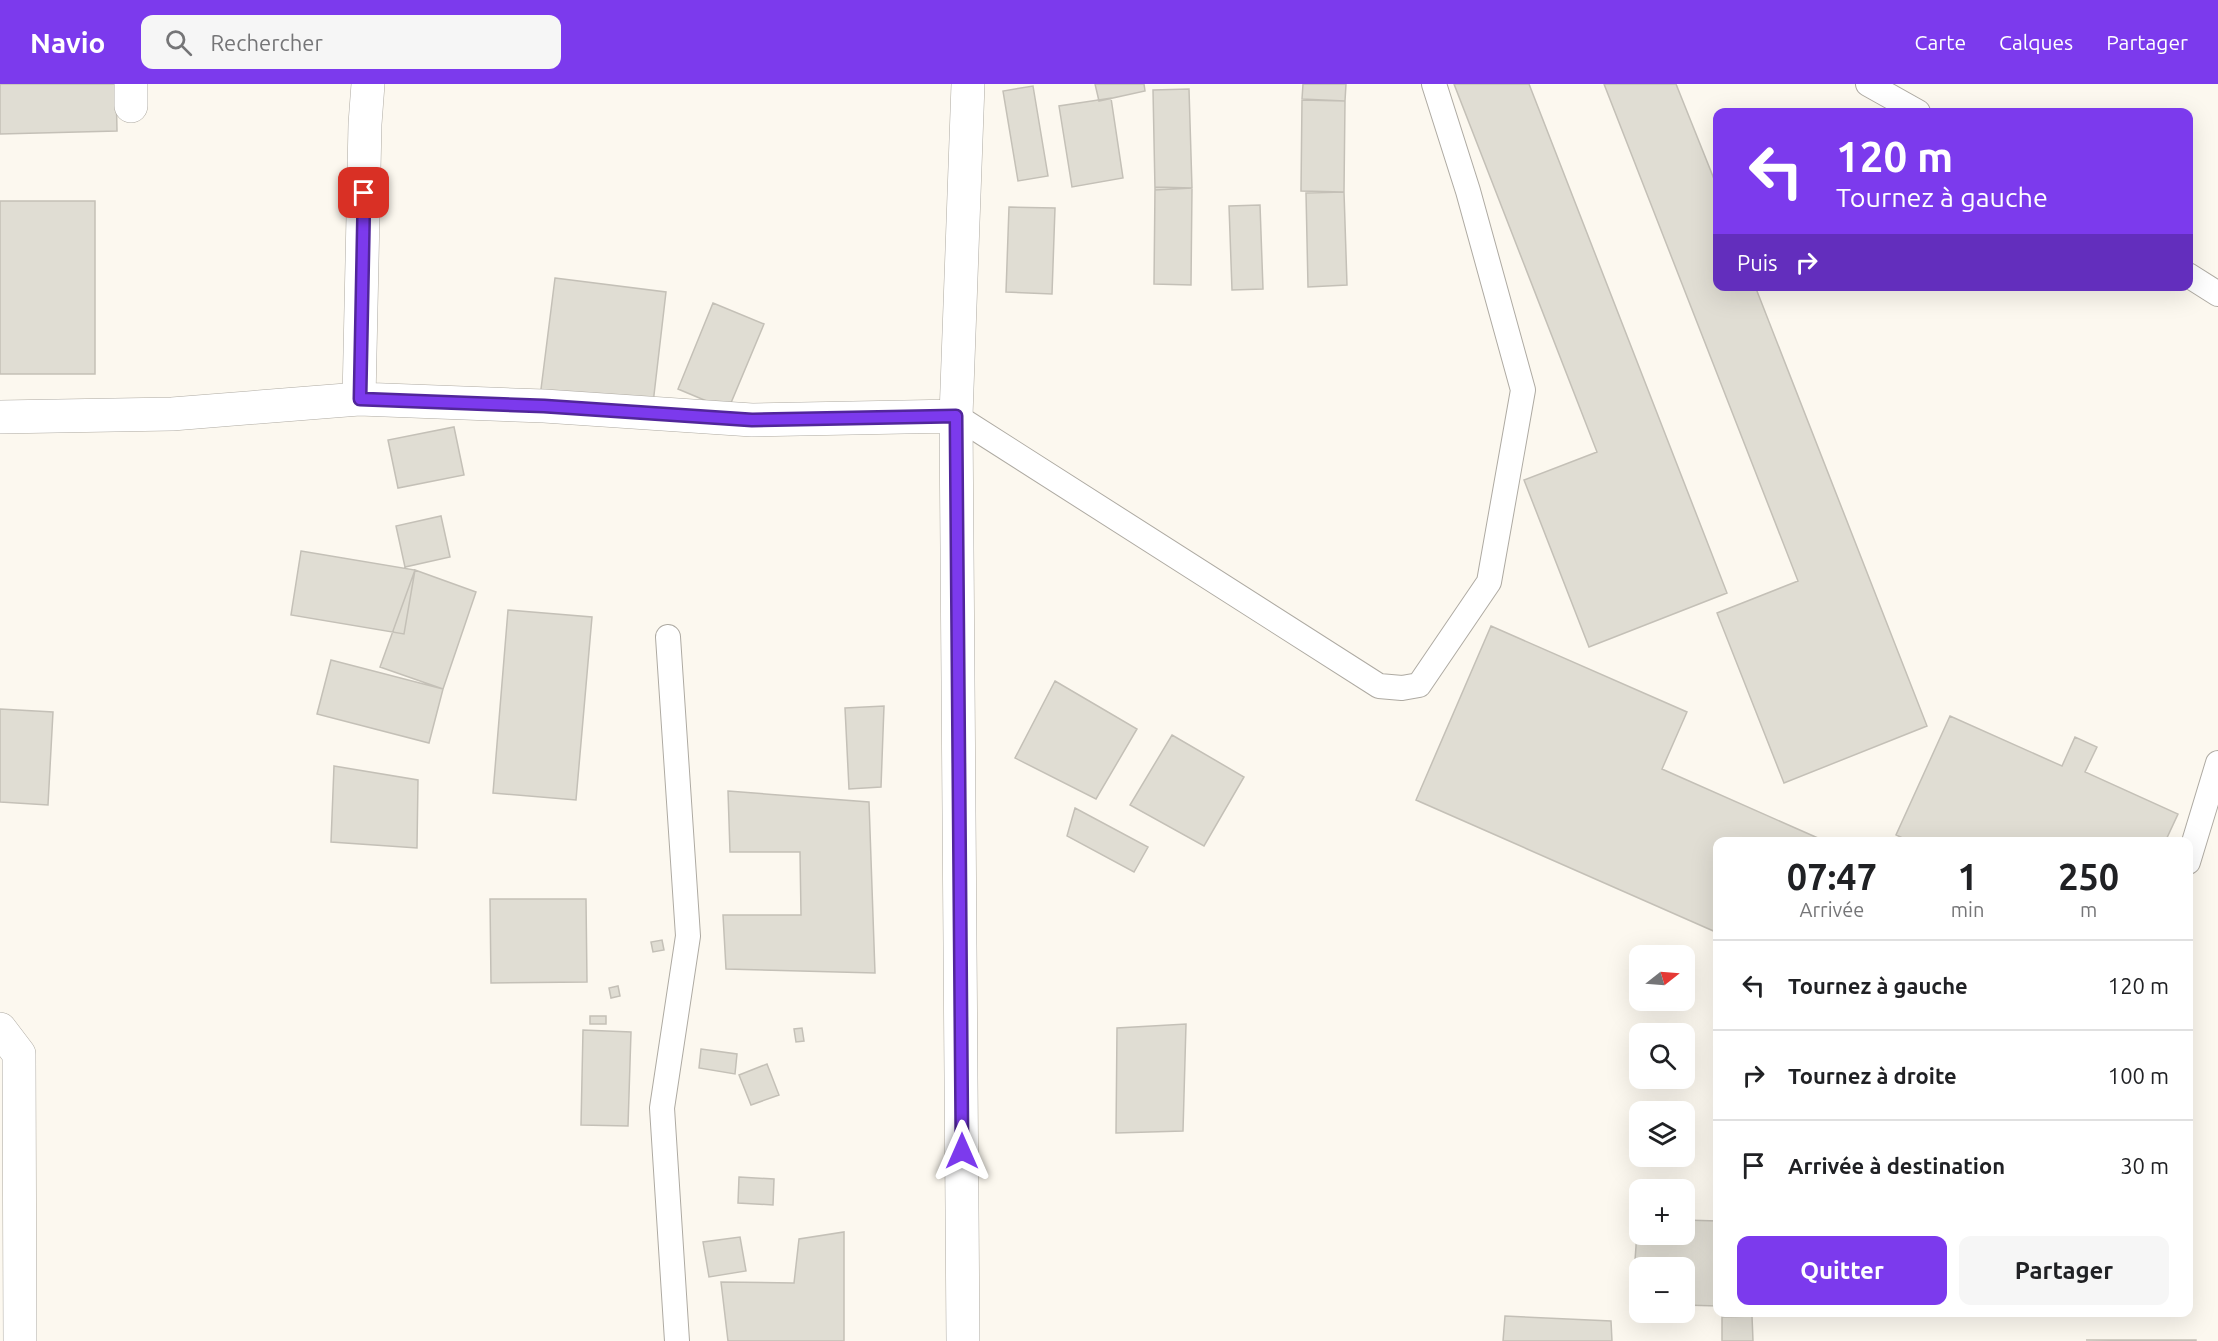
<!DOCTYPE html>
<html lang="fr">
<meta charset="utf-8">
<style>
body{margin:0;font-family:Ubuntu,sans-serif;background:#f6f6f6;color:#202124;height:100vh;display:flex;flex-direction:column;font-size:22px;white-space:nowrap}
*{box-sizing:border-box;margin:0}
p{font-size:20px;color:#757577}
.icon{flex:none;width:33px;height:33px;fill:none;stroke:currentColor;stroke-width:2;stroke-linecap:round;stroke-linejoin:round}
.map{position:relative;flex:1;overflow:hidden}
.sheet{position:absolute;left:1713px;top:753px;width:480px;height:480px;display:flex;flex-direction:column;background:#fff;border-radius:12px;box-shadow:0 6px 24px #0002}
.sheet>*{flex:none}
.top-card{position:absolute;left:1713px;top:24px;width:480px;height:183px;border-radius:12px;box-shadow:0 6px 24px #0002;background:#7c3aed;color:#fff;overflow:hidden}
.needle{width:39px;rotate:73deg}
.controls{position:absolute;left:1629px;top:861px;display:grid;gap:12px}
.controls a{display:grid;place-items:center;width:66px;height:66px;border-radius:12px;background:#fff;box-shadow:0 6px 24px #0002;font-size:30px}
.pin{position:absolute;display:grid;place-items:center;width:51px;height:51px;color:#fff;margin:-26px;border-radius:12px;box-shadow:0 3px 9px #0006}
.me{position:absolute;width:66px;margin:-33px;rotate:0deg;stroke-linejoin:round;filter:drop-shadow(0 0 4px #0008)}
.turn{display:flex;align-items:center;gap:21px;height:126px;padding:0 24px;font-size:27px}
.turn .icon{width:78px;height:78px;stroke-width:2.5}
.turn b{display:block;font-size:42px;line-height:51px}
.then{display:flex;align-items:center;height:57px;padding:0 24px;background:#0003;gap:12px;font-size:22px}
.eta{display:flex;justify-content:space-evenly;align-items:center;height:102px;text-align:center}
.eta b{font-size:36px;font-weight:600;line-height:42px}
.primary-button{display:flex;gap:12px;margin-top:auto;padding:12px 24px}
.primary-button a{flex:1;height:69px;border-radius:12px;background:#7c3aed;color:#fff;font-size:24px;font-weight:600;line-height:69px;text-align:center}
.primary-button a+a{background:#f6f6f6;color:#202124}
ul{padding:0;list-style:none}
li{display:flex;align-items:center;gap:18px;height:90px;padding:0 24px;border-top:2px solid #e0e0e0}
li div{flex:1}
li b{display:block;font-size:22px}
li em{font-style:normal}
header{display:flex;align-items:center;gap:36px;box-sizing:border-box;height:84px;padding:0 30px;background:#7c3aed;color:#fff}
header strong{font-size:28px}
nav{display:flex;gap:33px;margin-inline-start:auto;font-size:21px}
.search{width:420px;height:54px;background:#f6f6f6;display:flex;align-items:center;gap:15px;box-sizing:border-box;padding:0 21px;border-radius:12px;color:#757577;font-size:22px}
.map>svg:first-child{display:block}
.building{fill:#e0ddd3;stroke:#c4c0b7;stroke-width:1.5}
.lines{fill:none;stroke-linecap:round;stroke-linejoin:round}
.lane-casing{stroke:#aeaaa2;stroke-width:26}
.street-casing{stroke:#aeaaa2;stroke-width:34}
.lane{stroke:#fff;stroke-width:24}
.street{stroke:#fff;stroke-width:33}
.route-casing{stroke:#51269a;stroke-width:15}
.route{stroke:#7c3aed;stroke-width:10}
</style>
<header>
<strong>Navio</strong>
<div class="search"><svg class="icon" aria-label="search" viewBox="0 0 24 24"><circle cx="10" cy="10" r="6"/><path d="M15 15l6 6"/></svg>Rechercher</div>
<nav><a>Carte</a><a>Calques</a><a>Partager</a></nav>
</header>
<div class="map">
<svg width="2218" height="1257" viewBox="0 0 2218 1257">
<rect width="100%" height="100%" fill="#fcf8ef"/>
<path class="building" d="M0 0H116L117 47 0 50Z
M1095 0H1144L1145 7 1099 17Z
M1303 0H1346L1345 17 1302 15Z
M1454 0H1529L1727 509 1589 563 1524 396 1597 368Z
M1604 0H1676L1718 105V202H1755L1927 642 1784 699 1717 529 1798 497Z
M1033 2 1048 92 1018 97 1003 7Z
M1189 5 1192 104 1155 106 1153 6Z
M1111 14 1123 94 1072 103 1059 22Z
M1302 16 1345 17 1344 108 1301 107Z
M1155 103 1192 104 1191 201 1154 200Z
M1344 108 1347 201 1308 203 1306 109Z
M0 117H95V290H0Z
M1260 121 1263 205 1232 206 1229 122Z
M1009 123 1055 124 1052 210 1006 208Z
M555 194 666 208 652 328 540 313Z
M713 219 764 240 728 326 678 305Z
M454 343 464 391 398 404 388 356Z
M441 432 450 473 405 483 396 442Z
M301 467 415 486 404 550 291 531Z
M415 486 476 508 443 605 380 583Z
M508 526 592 533 576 716 493 709Z
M1491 542 1687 628 1662 685 1827 758H1718V849L1416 716Z
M331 576 443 605 429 659 317 630Z
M1055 597 1137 645 1096 715 1015 674Z
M884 622 881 703 849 705 845 624Z
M0 625 53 628 48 721 0 718Z
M1950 632 2062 682 2075 653 2097 663 2085 688 2178 730 2165 758H1911L1896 751Z
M1172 651 1244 693 1204 762 1130 721Z
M334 682 418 696 417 764 331 758Z
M728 707 869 718 875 889 726 885 723 831H801L800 768H730Z
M1075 724 1148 763 1134 788 1067 752Z
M490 815H586L587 898 491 899Z
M662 856 664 866 653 868 651 858Z
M618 902 620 912 611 914 609 904Z
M590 932H606V940H590Z
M1186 940 1183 1047 1116 1049 1117 944Z
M802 944 804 957 796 958 794 945Z
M583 946 631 948 628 1042 581 1041Z
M701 965 737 970 735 990 699 984Z
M767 980 779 1011 751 1021 739 991Z
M739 1093 774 1095 773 1121 738 1119Z
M1638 1134 1640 1150H1684V1136L1718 1137V1222L1684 1221V1184H1640V1219H1632Z
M844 1148V1257H728L721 1198 794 1199 799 1155Z
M740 1153 746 1187 709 1193 703 1158Z
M1505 1232 1611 1237 1612 1257H1503Z
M1752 1232 1753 1257H1722V1233Z
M2086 1256H2196V1257Z"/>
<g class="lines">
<g class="lane-casing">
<path id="lane" d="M1868 0 1918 28
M2188 191 2218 210
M956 332 1379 602 1402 604 1419 601 1489 498 1523 306 1468 107 1434 0
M668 553 688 852 662 1024 677 1257
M2188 778 2218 679"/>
</g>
<g class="street-casing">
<path id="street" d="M131 22V0
M359 315 365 40 368 0
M0 333 172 330 359 315 544 322 752 336 956 332
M0 945 19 970 20 1257
M963 1257 956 332 968 0"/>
</g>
<use href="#lane" class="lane"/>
<use href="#street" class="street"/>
</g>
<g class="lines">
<g class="route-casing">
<path id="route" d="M364 109 360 315 544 322 752 336 956 332 962 1067"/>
</g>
<use href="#route" class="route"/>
</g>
</svg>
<div class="controls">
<a><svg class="needle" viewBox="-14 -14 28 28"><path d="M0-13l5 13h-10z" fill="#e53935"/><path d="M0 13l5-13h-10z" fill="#757577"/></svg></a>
<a><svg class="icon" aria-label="search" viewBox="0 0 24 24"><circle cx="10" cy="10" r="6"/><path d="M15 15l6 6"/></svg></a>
<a><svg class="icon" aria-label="layers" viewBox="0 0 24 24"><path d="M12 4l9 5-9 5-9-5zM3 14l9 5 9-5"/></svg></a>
<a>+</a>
<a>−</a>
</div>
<div class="pin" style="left:364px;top:109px;background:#d93025"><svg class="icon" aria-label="arrive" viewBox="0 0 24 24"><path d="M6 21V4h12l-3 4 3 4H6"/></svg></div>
<svg class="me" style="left:962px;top:1067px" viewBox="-20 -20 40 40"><path d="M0-17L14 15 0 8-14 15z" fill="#7c3aed" stroke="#fff" stroke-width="4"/></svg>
<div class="top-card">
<div class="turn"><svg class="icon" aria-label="left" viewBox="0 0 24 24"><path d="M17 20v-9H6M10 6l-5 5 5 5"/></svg><div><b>120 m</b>Tournez à gauche</div></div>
<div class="then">Puis<svg class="icon" aria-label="right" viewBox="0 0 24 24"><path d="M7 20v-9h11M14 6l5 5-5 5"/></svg></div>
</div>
<section class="sheet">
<div class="eta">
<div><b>07:47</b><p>Arrivée</p></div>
<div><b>1</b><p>min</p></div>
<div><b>250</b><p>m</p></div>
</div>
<ul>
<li><svg class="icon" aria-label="left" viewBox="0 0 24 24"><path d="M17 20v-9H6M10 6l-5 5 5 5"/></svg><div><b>Tournez à gauche</b></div><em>120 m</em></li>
<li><svg class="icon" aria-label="right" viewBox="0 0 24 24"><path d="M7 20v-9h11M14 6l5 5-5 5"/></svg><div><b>Tournez à droite</b></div><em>100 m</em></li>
<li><svg class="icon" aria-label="arrive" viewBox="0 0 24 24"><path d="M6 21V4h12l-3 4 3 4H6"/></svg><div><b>Arrivée à destination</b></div><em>30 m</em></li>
</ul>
<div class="primary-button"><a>Quitter</a><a>Partager</a></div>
</section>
</div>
